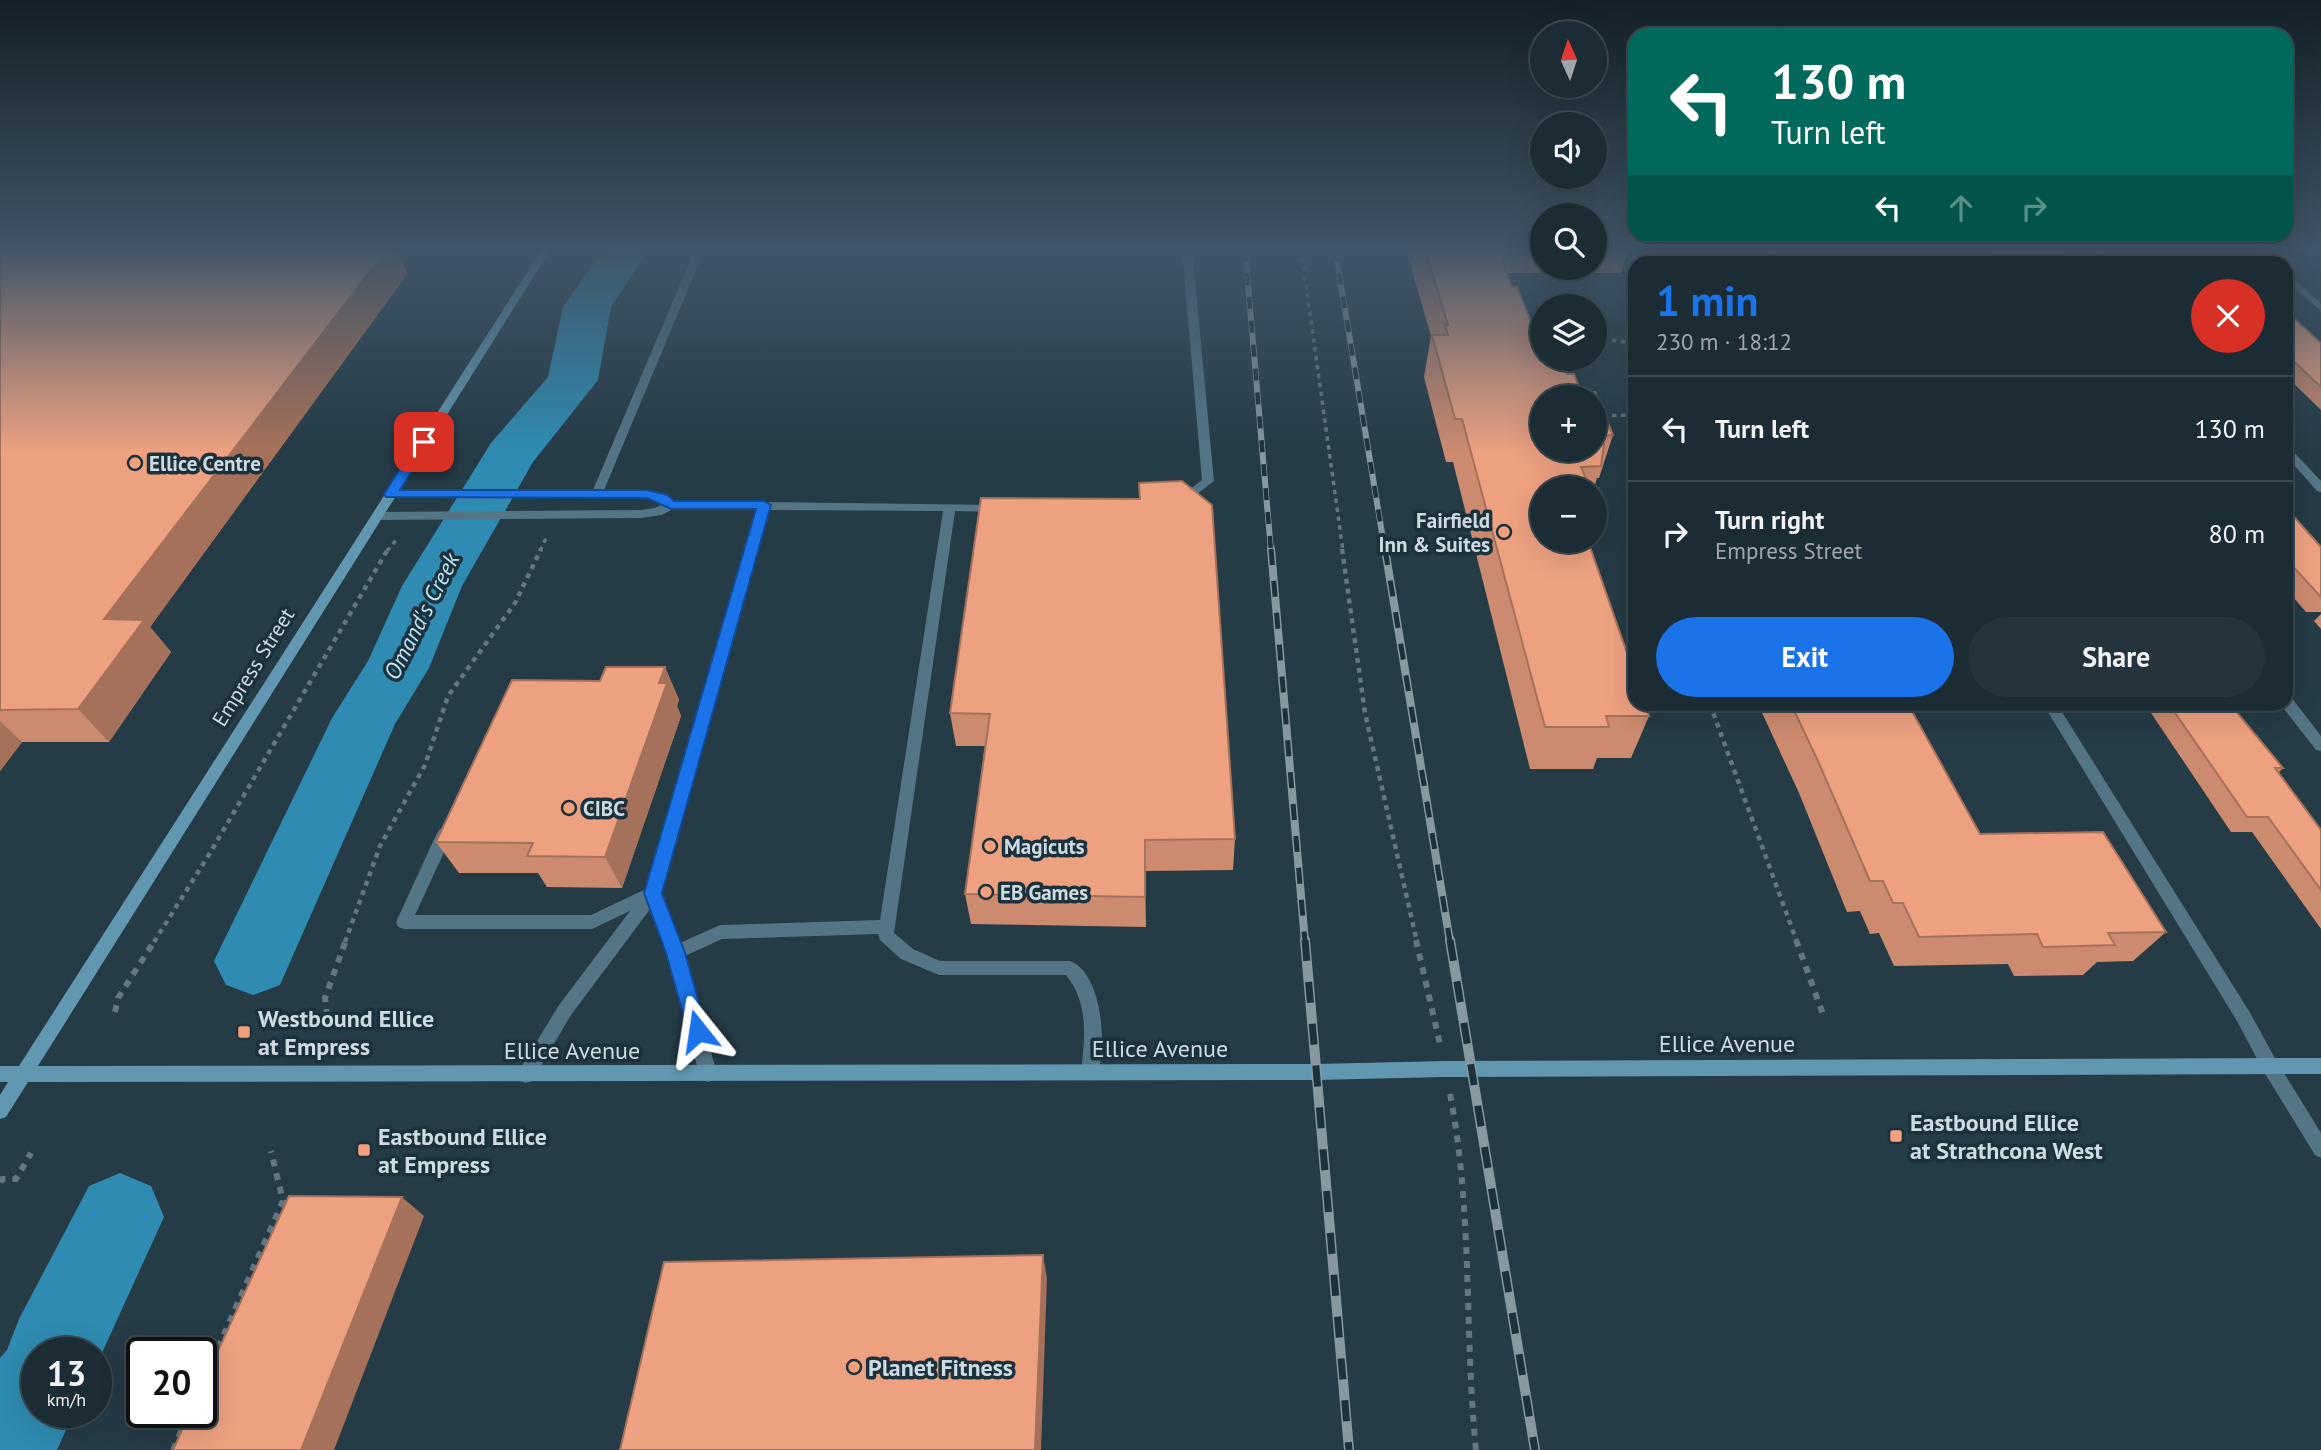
<!DOCTYPE html>
<meta charset="utf-8">
<style>
body{margin:0;font-family:"PT Sans",sans-serif;background:#25343c;color:#f1f3f6;height:100vh;display:flex;flex-direction:column;font-size:26px;white-space:nowrap}
*{box-sizing:border-box;margin:0}
p{font-size:23px;color:#a0a7ac}
.icon{flex:none;width:38px;height:38px;fill:none;stroke:currentColor;stroke-width:2;stroke-linecap:round;stroke-linejoin:round}
.map{position:relative;flex:1;overflow:hidden}
.panel{position:absolute;left:1628px;top:256px;width:665px;height:455px;display:flex;flex-direction:column;background:#1c2c34;border-radius:21px;box-shadow:0 7px 28px #0002,0 0 0 2px #3a484f}
.panel>*{flex:none}
.hud{position:absolute;left:1628px;top:28px;width:665px;height:214px;border-radius:21px;box-shadow:0 7px 28px #0002,0 0 0 2px #3a484f;background:#00695c;color:#fff;overflow:hidden}
.needle{width:46px;rotate:357deg}
.buttons{position:absolute;left:1530px;top:21px;display:grid;gap:14px}
.buttons a{display:grid;place-items:center;width:77px;height:77px;border-radius:50%;background:#1c2c34;box-shadow:0 7px 28px #0002,0 0 0 2px #3a484f;font-size:35px}
.speed{position:absolute;left:21px;top:1337px;display:flex;gap:14px;font-size:35px;font-weight:700;text-align:center}
.speed>*{display:grid;place-content:center;width:91px;height:91px;border-radius:50%;background:#1c2c34;box-shadow:0 7px 28px #0002,0 0 0 2px #3a484f;line-height:1}
.speed small{font-size:18px;font-weight:400}
.speed .limit{border:4px solid #111;border-radius:10px;background:#fff;color:#111}
.pin{position:absolute;display:grid;place-items:center;width:60px;height:60px;color:#fff;margin:-30px;border-radius:14px;box-shadow:0 4px 10px #0006}
.me{position:absolute;width:77px;margin:-38px;rotate:345deg;stroke-linejoin:round;filter:drop-shadow(0 0 5px #0008)}
.turn{display:flex;align-items:center;gap:24px;height:147px;padding:0 28px;font-size:32px}
.turn .icon{width:91px;height:91px;stroke-width:2.5}
.turn b{display:block;font-size:49px;line-height:60px}
.lanes{display:flex;align-items:center;height:66px;padding:0 28px;background:#0003;justify-content:center;gap:35px;direction:ltr}
.lanes .off{opacity:.35}
.round{display:grid;place-items:center;flex:none;width:74px;height:74px;border-radius:37px;background:#25343c}
.head{display:flex;align-items:center;justify-content:space-between;height:119px;padding:0 28px}
h1{font-size:42px;font-weight:800;line-height:52px;color:#1a73e8}
.cta{display:flex;gap:14px;margin-top:auto;padding:14px 28px}
.cta a{flex:1;height:80px;border-radius:42px;background:#1a73e8;color:#fff;font-size:28px;font-weight:800;line-height:80px;text-align:center}
.cta a+a{background:#25343c;color:#f1f3f6}
ul{padding:0;list-style:none}
li{display:flex;align-items:center;gap:21px;height:105px;padding:0 28px;border-top:2px solid #3a484f}
li div{flex:1}
li b{display:block;font-size:26px}
li em{font-style:normal}
.map>svg:first-child{display:block}
.lines{fill:none;stroke-linecap:round;stroke-linejoin:round}
.river{fill:#2f8bb1;fill-rule:evenodd}
.path-far2{stroke:#647680;stroke-width:3.5;stroke-dasharray:4.5 4.5;stroke-linecap:butt}
.path-far1{stroke:#647680;stroke-width:4.5;stroke-dasharray:5 5;stroke-linecap:butt}
.path{stroke:#647680;stroke-width:6;stroke-dasharray:7 7;stroke-linecap:butt}
.service{fill:#547586;fill-rule:evenodd}
.minor{fill:#547586;fill-rule:evenodd}
.secondary{fill:#6197b1;fill-rule:evenodd}
.rail-far2-casing{stroke:#8798a1;stroke-width:6}
.rail-far1-casing{stroke:#8798a1;stroke-width:8}
.rail-casing{stroke:#8798a1;stroke-width:10}
.rail-far2{stroke:#1b313b;stroke-width:4.5;stroke-dasharray:12;stroke-linecap:butt}
.rail-far1{stroke:#1b313b;stroke-width:5;stroke-dasharray:16;stroke-linecap:butt}
.rail{stroke:#1b313b;stroke-width:7;stroke-dasharray:21;stroke-linecap:butt}
.wall{fill:#cc8a6f}
.shaded-wall{fill:#a6715a}
.building{fill:#eda181;stroke:#a6715a;stroke-width:2;fill-rule:evenodd}
.route{fill:#1a73e8;stroke:#114b97;stroke-width:2}
.poi-dot{fill:#f2a07e;stroke:#1b313b;stroke-width:2.5}
.labels{text-anchor:middle;dominant-baseline:central;stroke-width:7;stroke-linejoin:round;paint-order:stroke}
.poi-label{font-size:21px;font-weight:bold;fill:#cedbe2;stroke:#1b313b;text-anchor:start}
.street-label{font-size:21px;fill:#cedbe2;stroke:#1b313b}
.water-label{font-size:23px;font-style:italic;fill:#bce6fb;stroke:#1b313b}
.near-poi-label{font-size:24px;font-weight:bold;fill:#cedbe2;stroke:#1b313b;text-anchor:start}
.near-street-label{font-size:24px;fill:#cedbe2;stroke:#1b313b}
</style>
<div class="map">
<svg width="2321" height="1450" viewBox="0 0 2321 1450">
<rect width="100%" height="100%" fill="#253b46"/>
<g class="lines">
<path class="river" d="M604 249H649L611 307 598 380 533 462 462 586 429 668 395 724 280 985 253 995 226 985 214 961 332 718 368 661 402 586 491 443 548 377 563 307Z
M120 1173 151 1186 164 1217 96 1366V1353H37V1412H74L57 1450H0V1358L7 1350 19 1319 89 1186Z"/>
<path class="path-far2" d="M1301 249 1343 551
M1594 338 1634 343
M1594 416 1634 415
M387 551 397 539
M540 551 547 536"/>
<path class="path-far1" d="M1342 549 1365 713 1417 942
M1710 704 1797 942
M154 942 210 853 388 549
M345 942 380 846 425 765 448 696 515 603 541 549"/>
<path class="path" d="M1416 940 1440 1044
M1796 940 1824 1017
M115 1012 118 998 155 940
M327 1016 325 998 346 940
M1450 1094C1473 1211 1464 1331 1476 1450
M0 1182 2 1179H16L31 1153
M201 1386 283 1201 271 1151
M173 1450 189 1412"/>
<path class="service" d="M695 249H705L604 490C627 490 656 486 674 501L1000 505 1002 508 996 512 955 511 894 933 913 949 940 961H1070C1103 973 1108 1050 1096 1078L1090 1080 1084 1078 1081 1072C1085 1037 1089 1004 1066 975H939L901 959 880 940 878 934 722 939 685 956 717 1074 714 1080 708 1082 702 1080 699 1074 668 953 651 908 571 1015 532 1081 526 1083 520 1081 517 1075 520 1069 559 1005 630 911 592 929H404L398 927 396 922 437 833 440 829 445 827 450 829 453 833 415 915H591L646 889 757 510 673 509 662 515 641 518 377 520 371 516 377 512 641 510 655 508 663 504 659 501 647 498H391L385 494 391 490H593ZM769 510 943 511 880 920 720 925 680 943 661 893Z
M1182 249H1192L1214 481 1180 507 1174 503 1176 500 1202 480Z
M1766 249H1775L1782 262H1774Z
M2092 249H2102L2113 262H2103Z
M2286 447 2290 448 2321 481V492L2317 491 2286 456Z
M2043 704H2057L2249 1011 2276 1060 2321 1133V1158L2315 1155 2264 1072 2237 1021Z"/>
<path class="minor" d="M1929 249H1938L1949 262H1939Z
M2252 249H2262L2275 262H2265Z
M2286 273 2321 303V311L2286 281Z
M2286 696 2291 697 2321 736V751L2316 750 2281 705 2286 704Z"/>
<path class="secondary" d="M542 249H551L38 1066 1316 1064 1444 1061 2321 1058V1074L1444 1077 1316 1080 28 1082 6 1117 0 1119V1095L8 1082H0V1066H19Z"/>
<g class="rail-far2-casing">
<path id="rail-far2" d="M1245 249 1271 551
M1335 249 1385 551"/>
</g>
<g class="rail-far1-casing">
<path id="rail-far1" d="M1271 549 1305 942
M1385 549 1450 942"/>
</g>
<g class="rail-casing">
<path id="rail" d="M1305 940 1349 1450
M1450 940 1535 1450"/>
</g>
<use href="#rail-far2" class="rail-far2"/>
<use href="#rail-far1" class="rail-far1"/>
<use href="#rail" class="rail"/>
</g>
<path class="wall" d="M0 249 408 273 150 627 171 652 109 742H22L0 771Z
M1406 249H1542V268H1594V249H1628L1621 273H1507L1512 287 1532 324 1567 374 1613 435 1599 478H1597L1594 488H1542L1649 716 1631 758H1597L1593 769H1530L1453 462H1446L1424 377 1431 336Z
M1992 249H2059L2072 262H2003Z
M2286 311 2321 343V410L2286 376Z
M1139 483 1235 839 1233 870 1145 871 1146 927 971 924 965 894 985 746H956L950 713 1139 499Z
M2286 508 2321 547V612H2306L2286 589Z
M2321 614V629L2314 621Z
M665 667 679 700 677 706 681 716 622 888 547 887 538 873H459L436 842Z
M1758 704H1908L1980 834 2166 932 2133 961 2097 962 2083 975 2014 976 2008 964 1894 966 1879 933 1870 934 1860 911 1847 912 1799 793Z
M2145 704H2230L2283 768 2278 773 2321 830V929L2252 832H2231Z"/>
<path class="shaded-wall" d="M387 249H396L408 273 150 627 171 652 109 742 78 709 104 619Z
M665 667 679 700 677 706 681 716 622 888 605 857 659 683Z
M0 721 22 742 0 771Z
M402 1197 424 1216 334 1450H301Z
M1043 1255 1047 1278 1041 1450H1035Z"/>
<path class="building" d="M0 249H387L104 619 144 620 78 709 0 710Z
M1425 249H1498L1512 287H1517L1532 324H1536L1540 334H1542V359H1560L1567 374H1574L1581 392H1595L1613 435 1602 436 1604 444 1601 466 1581 467 1590 488H1542V541H1588L1634 673V704H1645L1649 716H1606L1609 727H1545L1462 419H1455L1432 335H1448L1445 325H1448ZM1542 397H1594V450H1542Z
M2006 249H2059L2072 262H2017Z
M2286 311 2321 343V387L2286 354Z
M1182 481 1212 505 1235 839 1145 840V897L965 894 990 714 950 713 981 498 1140 499 1139 483Z
M2286 508 2321 547V597L2286 559Z
M606 667H665L659 683H667L605 857 527 856 533 843 436 842 512 680 600 681Z
M1791 704H1908L1980 834 2103 832 2166 932 2108 933 2115 945 2043 947 2037 934 1919 937 1903 903H1893L1883 881H1870L1818 761Z
M2169 704H2230L2283 768H2275L2321 830V890L2268 817H2247Z
M289 1196 402 1197 301 1450H173L190 1412H201V1388Z
M1043 1255 1035 1450H620L664 1262Z"/>
<linearGradient id="sky" x2="0" y2="1"><stop stop-color="#142026"/><stop offset="0.55" stop-color="#405568"/><stop offset="1" stop-color="#405568" stop-opacity="0"/></linearGradient>
<rect width="2321" height="452" fill="url(#sky)"/>
<path class="route" d="M424 438 430 442 400 490H647L668 495 674 501H764L771 505 662 893 685 953 707 1031 704 1037 698 1040 691 1037 688 1031 666 953 644 893 756 509H671L647 498 386 497 384 494 417 442Z"/>
<g class="poi-dot">
<circle cx="135" cy="463" r="7"/>
<circle cx="1504" cy="532" r="7"/>
<circle cx="569" cy="808" r="7"/>
<circle cx="990" cy="846" r="7"/>
<circle cx="986" cy="892" r="7"/>
<rect x="237" y="1025" width="14" height="14" rx="3.5"/>
<rect x="1889" y="1129" width="14" height="14" rx="3.5"/>
<rect x="357" y="1143" width="14" height="14" rx="3.5"/>
<circle cx="854" cy="1367" r="7"/>
</g>
<g class="labels">
<g class="poi-label">
<text x="149" y="463">Ellice Centre</text>
<text x="1490" y="520" text-anchor="end">Fairfield<tspan x="1490" dy="24">Inn &amp; Suites</tspan></text>
<text x="583" y="808">CIBC</text>
<text x="1004" y="846">Magicuts</text>
<text x="1000" y="892">EB Games</text>
</g>
<g class="street-label">
<text transform="translate(253 667) rotate(-58)">Empress Street</text>
</g>
<g class="water-label">
<text transform="translate(421 616) rotate(-63)">Omand's Creek</text>
</g>
<g class="near-poi-label">
<text x="258" y="1018">Westbound Ellice<tspan x="258" dy="28">at Empress</tspan></text>
<text x="1910" y="1122">Eastbound Ellice<tspan x="1910" dy="28">at Strathcona West</tspan></text>
<text x="378" y="1136">Eastbound Ellice<tspan x="378" dy="28">at Empress</tspan></text>
<text x="868" y="1367">Planet Fitness</text>
</g>
<g class="near-street-label">
<text x="1727" y="1043">Ellice Avenue</text>
<text x="1160" y="1048">Ellice Avenue</text>
<text x="572" y="1050">Ellice Avenue</text>
</g>
</g>
</svg>
<div class="buttons">
<a><svg class="needle" viewBox="-14 -14 28 28"><path d="M0-13l5 13h-10z" fill="#e53935"/><path d="M0 13l5-13h-10z" fill="#a0a7ac"/></svg></a>
<a><svg class="icon" aria-label="sound" viewBox="0 0 24 24"><path d="M4 9h4l5-4v14l-5-4H4zM17 9q2 3 0 6"/></svg></a>
<a><svg class="icon" aria-label="search" viewBox="0 0 24 24"><circle cx="10" cy="10" r="6"/><path d="M15 15l6 6"/></svg></a>
<a><svg class="icon" aria-label="layers" viewBox="0 0 24 24"><path d="M12 4l9 5-9 5-9-5zM3 14l9 5 9-5"/></svg></a>
<a>+</a>
<a>−</a>
</div>
<div class="speed"><div>13<small>km/h</small></div><div class="limit">20</div></div>
<div class="pin" style="left:424px;top:442px;background:#d93025"><svg class="icon" aria-label="arrive" viewBox="0 0 24 24"><path d="M6 21V4h12l-3 4 3 4H6"/></svg></div>
<svg class="me" style="left:698px;top:1031px" viewBox="-20 -20 40 40"><path d="M0-17L14 15 0 8-14 15z" fill="#1a73e8" stroke="#fff" stroke-width="4"/></svg>
<div class="hud">
<div class="turn"><svg class="icon" aria-label="left" viewBox="0 0 24 24"><path d="M17 20v-9H6M10 6l-5 5 5 5"/></svg><div><b>130 m</b>Turn left</div></div>
<div class="lanes"><svg class="icon" aria-label="left" viewBox="0 0 24 24"><path d="M17 20v-9H6M10 6l-5 5 5 5"/></svg><svg class="icon off" aria-label="ahead" viewBox="0 0 24 24"><path d="M12 20V5M6 11l6-6 6 6"/></svg><svg class="icon off" aria-label="right" viewBox="0 0 24 24"><path d="M7 20v-9h11M14 6l5 5-5 5"/></svg></div>
</div>
<section class="panel">
<div class="head"><div><h1>1 min</h1><p>230 m · 18:12</p></div><a class="round" style="background:#d93025;color:#fff"><svg class="icon" aria-label="close" viewBox="0 0 24 24"><path d="M6 6l12 12M18 6L6 18"/></svg></a></div>
<ul>
<li><svg class="icon" aria-label="left" viewBox="0 0 24 24"><path d="M17 20v-9H6M10 6l-5 5 5 5"/></svg><div><b>Turn left</b></div><em>130 m</em></li>
<li><svg class="icon" aria-label="right" viewBox="0 0 24 24"><path d="M7 20v-9h11M14 6l5 5-5 5"/></svg><div><b>Turn right</b><p>Empress Street</p></div><em>80 m</em></li>
</ul>
<div class="cta"><a>Exit</a><a>Share</a></div>
</section>
</div>
